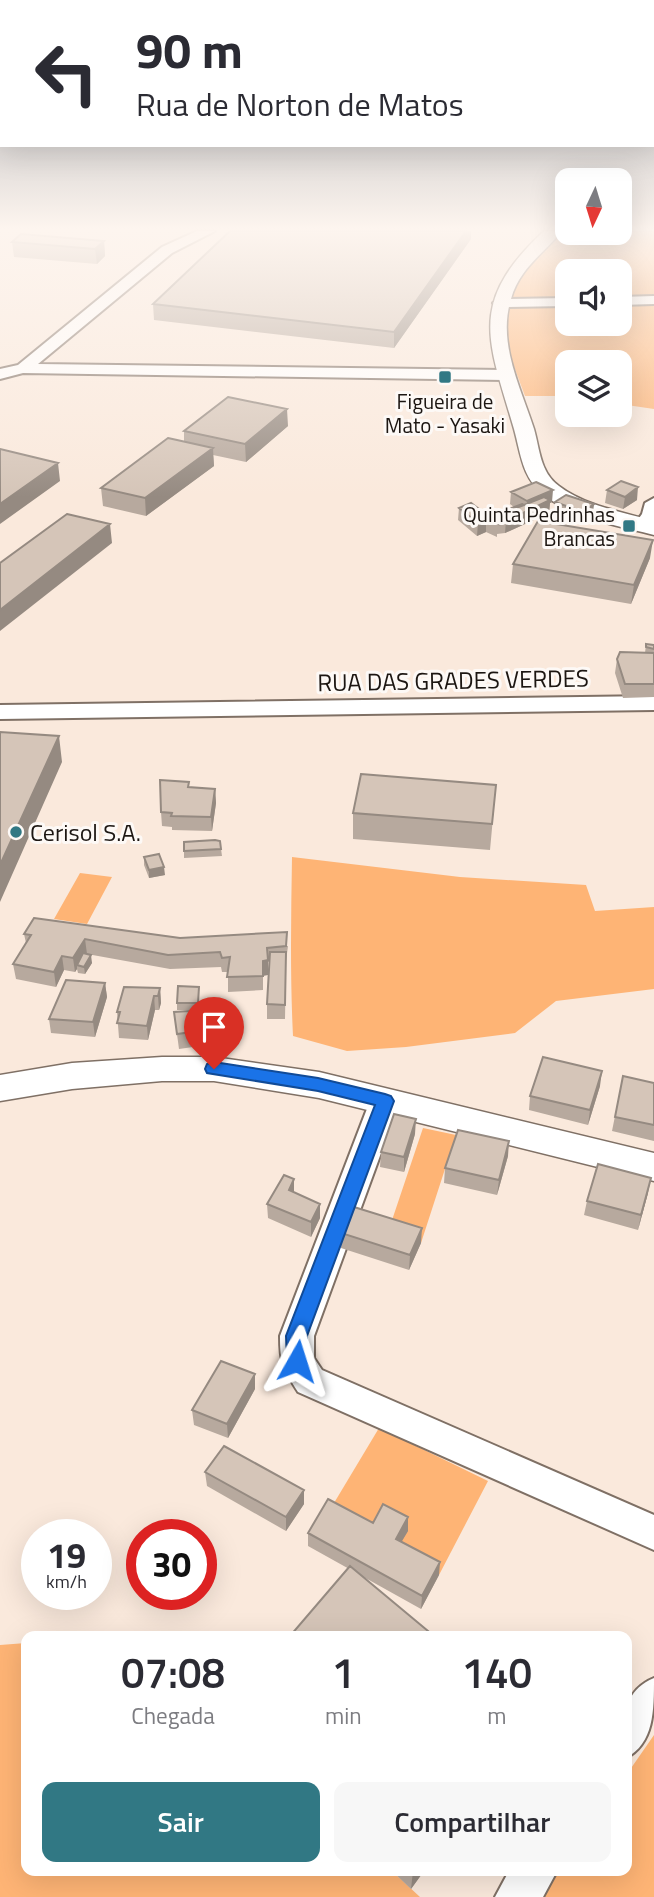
<!DOCTYPE html>
<html lang="pt">
<style>
body{margin:0;font-family:"Titillium Web",sans-serif;background:#f7f7f7;color:#2b2b33;height:100vh;display:flex;flex-direction:column;font-size:26px;white-space:nowrap}
*{box-sizing:border-box;margin:0}
p{font-size:23px;color:#7c7c81}
.icon{flex:none;width:38px;height:38px;fill:none;stroke:currentColor;stroke-width:2;stroke-linecap:round;stroke-linejoin:round}
.map{position:relative;flex:1;overflow:hidden}
.details{position:absolute;left:21px;top:1631px;width:611px;height:245px;display:flex;flex-direction:column;background:#fff;border-radius:14px;box-shadow:0 7px 28px #0002}
.details>*{flex:none}
.guide{position:absolute;left:0px;top:0px;width:654px;height:147px;box-shadow:0 7px 28px #0002;background:#fff;color:#2b2b33;overflow:hidden}
.needle{width:46px;rotate:184deg}
.tools{position:absolute;left:555px;top:168px;display:grid;gap:14px}
.tools a{display:grid;place-items:center;width:77px;height:77px;border-radius:14px;background:#fff;box-shadow:0 7px 28px #0002;font-size:35px}
.speed{position:absolute;left:21px;top:1519px;display:flex;gap:14px;font-size:35px;font-weight:700;text-align:center}
.speed>*{display:grid;place-content:center;width:91px;height:91px;border-radius:50%;background:#fff;box-shadow:0 7px 28px #0002;line-height:1}
.speed small{font-size:18px;font-weight:400}
.speed .limit{border:10px solid #d22;background:#fff;color:#111}
.pin{position:absolute;display:grid;place-items:center;width:60px;height:60px;color:#fff;margin:-72px -30px;border-radius:50% 50% 50% 0;rotate:-45deg;box-shadow:0 0 7px #0007}
.pin .icon{rotate:45deg}
.me{position:absolute;width:77px;margin:-38px;rotate:6deg;stroke-linejoin:round;filter:drop-shadow(0 0 5px #0008)}
.turn{display:flex;align-items:center;gap:24px;height:147px;padding:0 21px;font-size:32px}
.turn .icon{width:91px;height:91px;stroke-width:2.5}
.turn b{display:block;font-size:49px;line-height:60px}
.eta{display:flex;justify-content:space-evenly;align-items:center;height:119px;text-align:center}
.eta b{font-size:42px;font-weight:600;line-height:49px}
.action{display:flex;gap:14px;margin-top:auto;padding:14px 21px}
.action a{flex:1;height:80px;border-radius:14px;background:#317884;color:#fff;font-size:28px;font-weight:600;line-height:80px;text-align:center}
.action a+a{background:#f7f7f7;color:#2b2b33}
.map>svg:first-child{display:block}
.green{fill:#feb475;fill-rule:evenodd}
.lines{fill:none;stroke-linecap:round;stroke-linejoin:round}
.minor-casing{stroke:#7f7065;stroke-width:4}
.tertiary-casing{stroke:#7f7065;stroke-width:3}
.minor{fill:#fff;fill-rule:evenodd}
.tertiary{fill:#fff;fill-rule:evenodd}
.wall{fill:#b7a99e}
.shaded-wall{fill:#958a81}
.building{fill:#d5c5b8;stroke:#958a81;stroke-width:2}
.route{fill:#1a73e8;stroke:#114b97;stroke-width:2}
.poi-dot{fill:#317884;stroke:#fdf9f6;stroke-width:2.5}
.labels{text-anchor:middle;dominant-baseline:central;stroke-width:6;stroke-linejoin:round;paint-order:stroke}
.far-poi-label{font-size:21px;fill:#1c1612;stroke:#fdf9f6}
.street-label{font-size:24px;fill:#1c1612;stroke:#fdf9f6}
.poi-label{font-size:24px;fill:#1c1612;stroke:#fdf9f6;text-anchor:start}
</style>
<div class="map">
<svg width="654" height="1897" viewBox="0 0 654 1897">
<rect width="100%" height="100%" fill="#fae9dc"/>
<path class="green" d="M560 231H654V409L620 404V362H567V396H525C514 365 498 333 504 300 507 284 547 244 560 231ZM567 271H620V324H567Z
M292 857 460 877 586 885 595 911 654 907V989L556 1001 515 1033 406 1047 347 1051 293 1036C290 976 291 917 292 857Z
M80 873 112 877 87 924 54 919Z
M423 1128 456 1135 421 1243 388 1232Z
M379 1428 488 1481 439 1575 328 1513Z
M26 1643V1871H392L420 1897H0V1645Z
M654 1735V1897H541L559 1871H626L627 1774Z"/>
<g class="lines">
<g class="minor-casing">
<path id="minor" d="M197 231H215L172 253 38 364 504 370 512 375 504 380 23 373 0 379V369L18 365 162 247Z
M654 296V304L620 305V297Z
M567 298V306L500 307 493 303 500 299Z
M654 498V523L650 529H636L634 525 642 514 645 503Z
M654 696V710L0 719V705Z
M385 1090 395 1093 400 1101 314 1336V1358L322 1370 654 1515V1550L298 1392C283 1368 280 1364 280 1336L370 1101 375 1093Z
M654 1678C654 1711 654 1743 626 1758 626 1725 618 1693 654 1678Z
M509 1871H557L543 1897H495Z"/>
</g>
<g class="tertiary-casing">
<path id="tertiary" d="M544 231H562C543 254 519 269 511 299 497 343 521 388 534 429 540 450 540 472 559 486 585 506 623 512 654 521V535C619 526 573 518 544 495 522 478 521 454 514 429 488 339 467 303 544 231Z
M162 1057H214L319 1072 654 1153V1181L319 1098 214 1081H162L72 1089 0 1101V1075L72 1063Z"/>
</g>
<use href="#minor" class="minor"/>
<use href="#tertiary" class="tertiary"/>
</g>
<path class="wall" d="M471 239 394 348 154 320 153 304Z
M104 241 105 256 97 264 14 257 12 242Z
M288 426 246 462 213 455 214 466 146 516 103 506 101 488 184 442V431Z
M607 490 637 500 623 509 605 503Z
M511 492 552 502 550 503 549 513 505 533 497 534V537L486 532 477 536 458 520 459 508 491 518 505 512 506 510 514 507 510 504Z
M555 502 594 504 592 517 581 524 554 514Z
M650 558 631 604 511 583 513 564Z
M646 644 654 645V697L623 698 615 673 617 659 645 653Z
M496 785 490 850 353 839V813Z
M189 787 215 789 216 803 212 831 172 830V827L162 826 161 812Z
M221 849 222 856 184 858V851Z
M144 857 165 875 149 878 144 865Z
M24 934 180 938 288 946 286 961 285 1019H267V1004L269 962H268L263 976V990L228 992V972H222L221 967 170 969 87 954 92 963 85 974 78 973 77 969 75 972 64 970 56 987 16 979 13 964 26 943Z
M105 983 107 997 95 1037 51 1033 49 1019Z
M199 987V1010H177V1003Z
M160 988 161 1003 159 1010H155L148 1040 119 1038 117 1012Z
M174 1012 192 1023 199 1031 200 1046 179 1049Z
M200 1034 218 1040 219 1048 203 1049Z
M623 1076 654 1083V1141L612 1131Z
M600 1086 588 1125 529 1110 530 1096Z
M415 1134 404 1172 380 1167 381 1152Z
M508 1156 497 1195 444 1183 445 1168Z
M294 1179V1193L320 1218 311 1237 268 1218 267 1204Z
M648 1193 638 1230 584 1215 587 1201Z
M341 1233 421 1243 409 1270 341 1248Z
M255 1389 228 1438 194 1425 192 1410Z
M205 1472 304 1504 286 1531 207 1486Z
M408 1517V1531L401 1542 439 1575 421 1609 308 1546V1533Z
M392 1871H424L411 1889Z"/>
<path class="shaded-wall" d="M466 231H471V239L394 348V332Z
M104 241 105 256 97 264 95 249Z
M287 409 288 426 246 462 245 444Z
M213 448 214 466 146 516 145 498Z
M58 463 60 481 0 524V504Z
M638 487 637 500 623 509 625 497Z
M553 490 552 502 550 503 549 513 505 533 506 521 527 510V501Z
M594 504 592 517 581 524 583 512Z
M486 520V532L477 536 478 523Z
M110 524 112 543 0 631V610Z
M653 540 650 558 631 604 634 585Z
M59 736 62 762 0 902V865Z
M215 789 216 803 212 831 211 817Z
M164 867 165 875 149 878V870Z
M85 939 87 954 77 965V969L75 972 73 958Z
M91 955 92 963 85 974 84 967Z
M62 956 64 970 56 987 54 972Z
M268 960V975L263 976V990V961Z
M105 983 107 997 95 1037 93 1022Z
M160 988 161 1003 159 1010 158 996Z
M154 996 155 1010 148 1040 147 1026Z
M602 1071 600 1086 588 1125 590 1110Z
M416 1119 415 1134 404 1172V1157Z
M509 1141 508 1156 497 1195 499 1180Z
M651 1178 648 1193 638 1230 641 1215Z
M294 1179V1194L289 1190Z
M320 1204V1218L311 1237V1222Z
M422 1228 421 1243 409 1270 410 1255Z
M255 1374V1389L228 1438 227 1424Z
M304 1490V1504L286 1531V1517Z
M408 1517V1531L395 1553 396 1539Z
M440 1562 439 1575 421 1609 422 1596Z
M413 1871H424L411 1889Z"/>
<path class="building" d="M230 231H466L394 332 153 304Z
M21 234 104 241 95 249 12 242Z
M228 397 287 409 245 444 184 431Z
M168 438 213 448 145 498 101 488Z
M0 449 58 463 0 504Z
M621 481 638 487 625 497 607 490Z
M536 482 553 490 527 501 511 492Z
M566 495 594 504 583 512 555 502Z
M544 497 550 500 506 521H496L498 524 486 520 478 523 459 508 471 503 491 518Z
M522 504 524 505 508 511 506 510Z
M67 514 110 524 0 610V563Z
M538 521 653 540 634 585 513 564Z
M646 644 654 645V649L646 647Z
M620 652 654 653V684H625L617 659Z
M0 732 59 736 0 865Z
M361 774 496 785 492 824 353 813Z
M160 780 189 782 188 787 215 789 211 817 171 816 172 813 161 812Z
M215 840 220 841 221 849 184 851V842Z
M159 854 164 867 149 870 144 857Z
M34 918 180 938 287 932 286 946 267 948 268 960 263 961V976L227 977 230 957 222 958 220 952 168 955 85 939 73 958 62 956 54 972 13 964 31 935 24 934Z
M270 952H286L285 1005 267 1004Z
M83 953 91 955 84 967 77 965Z
M66 980 105 983 93 1022 49 1019Z
M178 986 199 987 198 1003H177Z
M124 987 160 988 158 996H154L147 1026 117 1023 120 1012H117Z
M189 1011 192 1023H197L199 1031 177 1034 174 1012Z
M217 1032 218 1040 202 1042 200 1034Z
M543 1057 602 1071 590 1110 530 1096Z
M623 1076 654 1083V1125L615 1117Z
M394 1114 416 1119 404 1157 381 1152Z
M458 1130 509 1141 499 1180 445 1168Z
M598 1164 651 1178 641 1215 587 1201Z
M284 1175 294 1179 289 1190 320 1204 311 1222 267 1204Z
M354 1207 422 1228 410 1255 341 1233Z
M221 1361 255 1374 227 1424 192 1410Z
M224 1446 304 1490 286 1517 205 1472Z
M328 1499 373 1523 383 1504 408 1517 396 1539 440 1562 422 1596 308 1533Z
M350 1566 434 1636H290Z"/>
<linearGradient id="sky" x2="0" y2="1"><stop stop-color="#a4a6aa"/><stop offset="0.46" stop-color="#fdf5ef"/><stop offset="1" stop-color="#fdf5ef" stop-opacity="0"/></linearGradient>
<rect width="654" height="497" fill="url(#sky)"/>
<path class="route" d="M214 1062 318 1078 385 1094 391 1096 394 1101 307 1336V1361L304 1367 297 1369 290 1367 287 1361 286 1336 375 1105 318 1091 207 1073 205 1069 207 1064Z"/>
<g class="poi-dot">
<rect x="438" y="370" width="14" height="14" rx="3.5"/>
<rect x="622" y="519" width="14" height="14" rx="3.5"/>
<circle cx="16" cy="832" r="7"/>
</g>
<g class="labels">
<g class="far-poi-label">
<text x="445" y="401">Figueira de<tspan x="445" dy="24">Mato - Yasaki</tspan></text>
<text x="615" y="514" text-anchor="end">Quinta Pedrinhas<tspan x="615" dy="24">Brancas</tspan></text>
</g>
<g class="street-label">
<text transform="translate(453 680) rotate(-1)">RUA DAS GRADES VERDES</text>
</g>
<g class="poi-label">
<text x="30" y="832">Cerisol S.A.</text>
</g>
</g>
</svg>
<div class="tools">
<a><svg class="needle" viewBox="-14 -14 28 28"><path d="M0-13l5 13h-10z" fill="#e53935"/><path d="M0 13l5-13h-10z" fill="#7c7c81"/></svg></a>
<a><svg class="icon" aria-label="sound" viewBox="0 0 24 24"><path d="M4 9h4l5-4v14l-5-4H4zM17 9q2 3 0 6"/></svg></a>
<a><svg class="icon" aria-label="layers" viewBox="0 0 24 24"><path d="M12 4l9 5-9 5-9-5zM3 14l9 5 9-5"/></svg></a>
</div>
<div class="speed"><div>19<small>km/h</small></div><div class="limit">30</div></div>
<div class="pin" style="left:214px;top:1069px;background:#d93025"><svg class="icon" aria-label="arrive" viewBox="0 0 24 24"><path d="M6 21V4h12l-3 4 3 4H6"/></svg></div>
<svg class="me" style="left:297px;top:1361px" viewBox="-20 -20 40 40"><path d="M0-17L14 15 0 8-14 15z" fill="#1a73e8" stroke="#fff" stroke-width="4"/></svg>
<div class="guide">
<div class="turn"><svg class="icon" aria-label="left" viewBox="0 0 24 24"><path d="M17 20v-9H6M10 6l-5 5 5 5"/></svg><div><b>90 m</b>Rua de Norton de Matos</div></div>
</div>
<section class="details">
<div class="eta">
<div><b>07:08</b><p>Chegada</p></div>
<div><b>1</b><p>min</p></div>
<div><b>140</b><p>m</p></div>
</div>
<div class="action"><a>Sair</a><a>Compartilhar</a></div>
</section>
</div>
